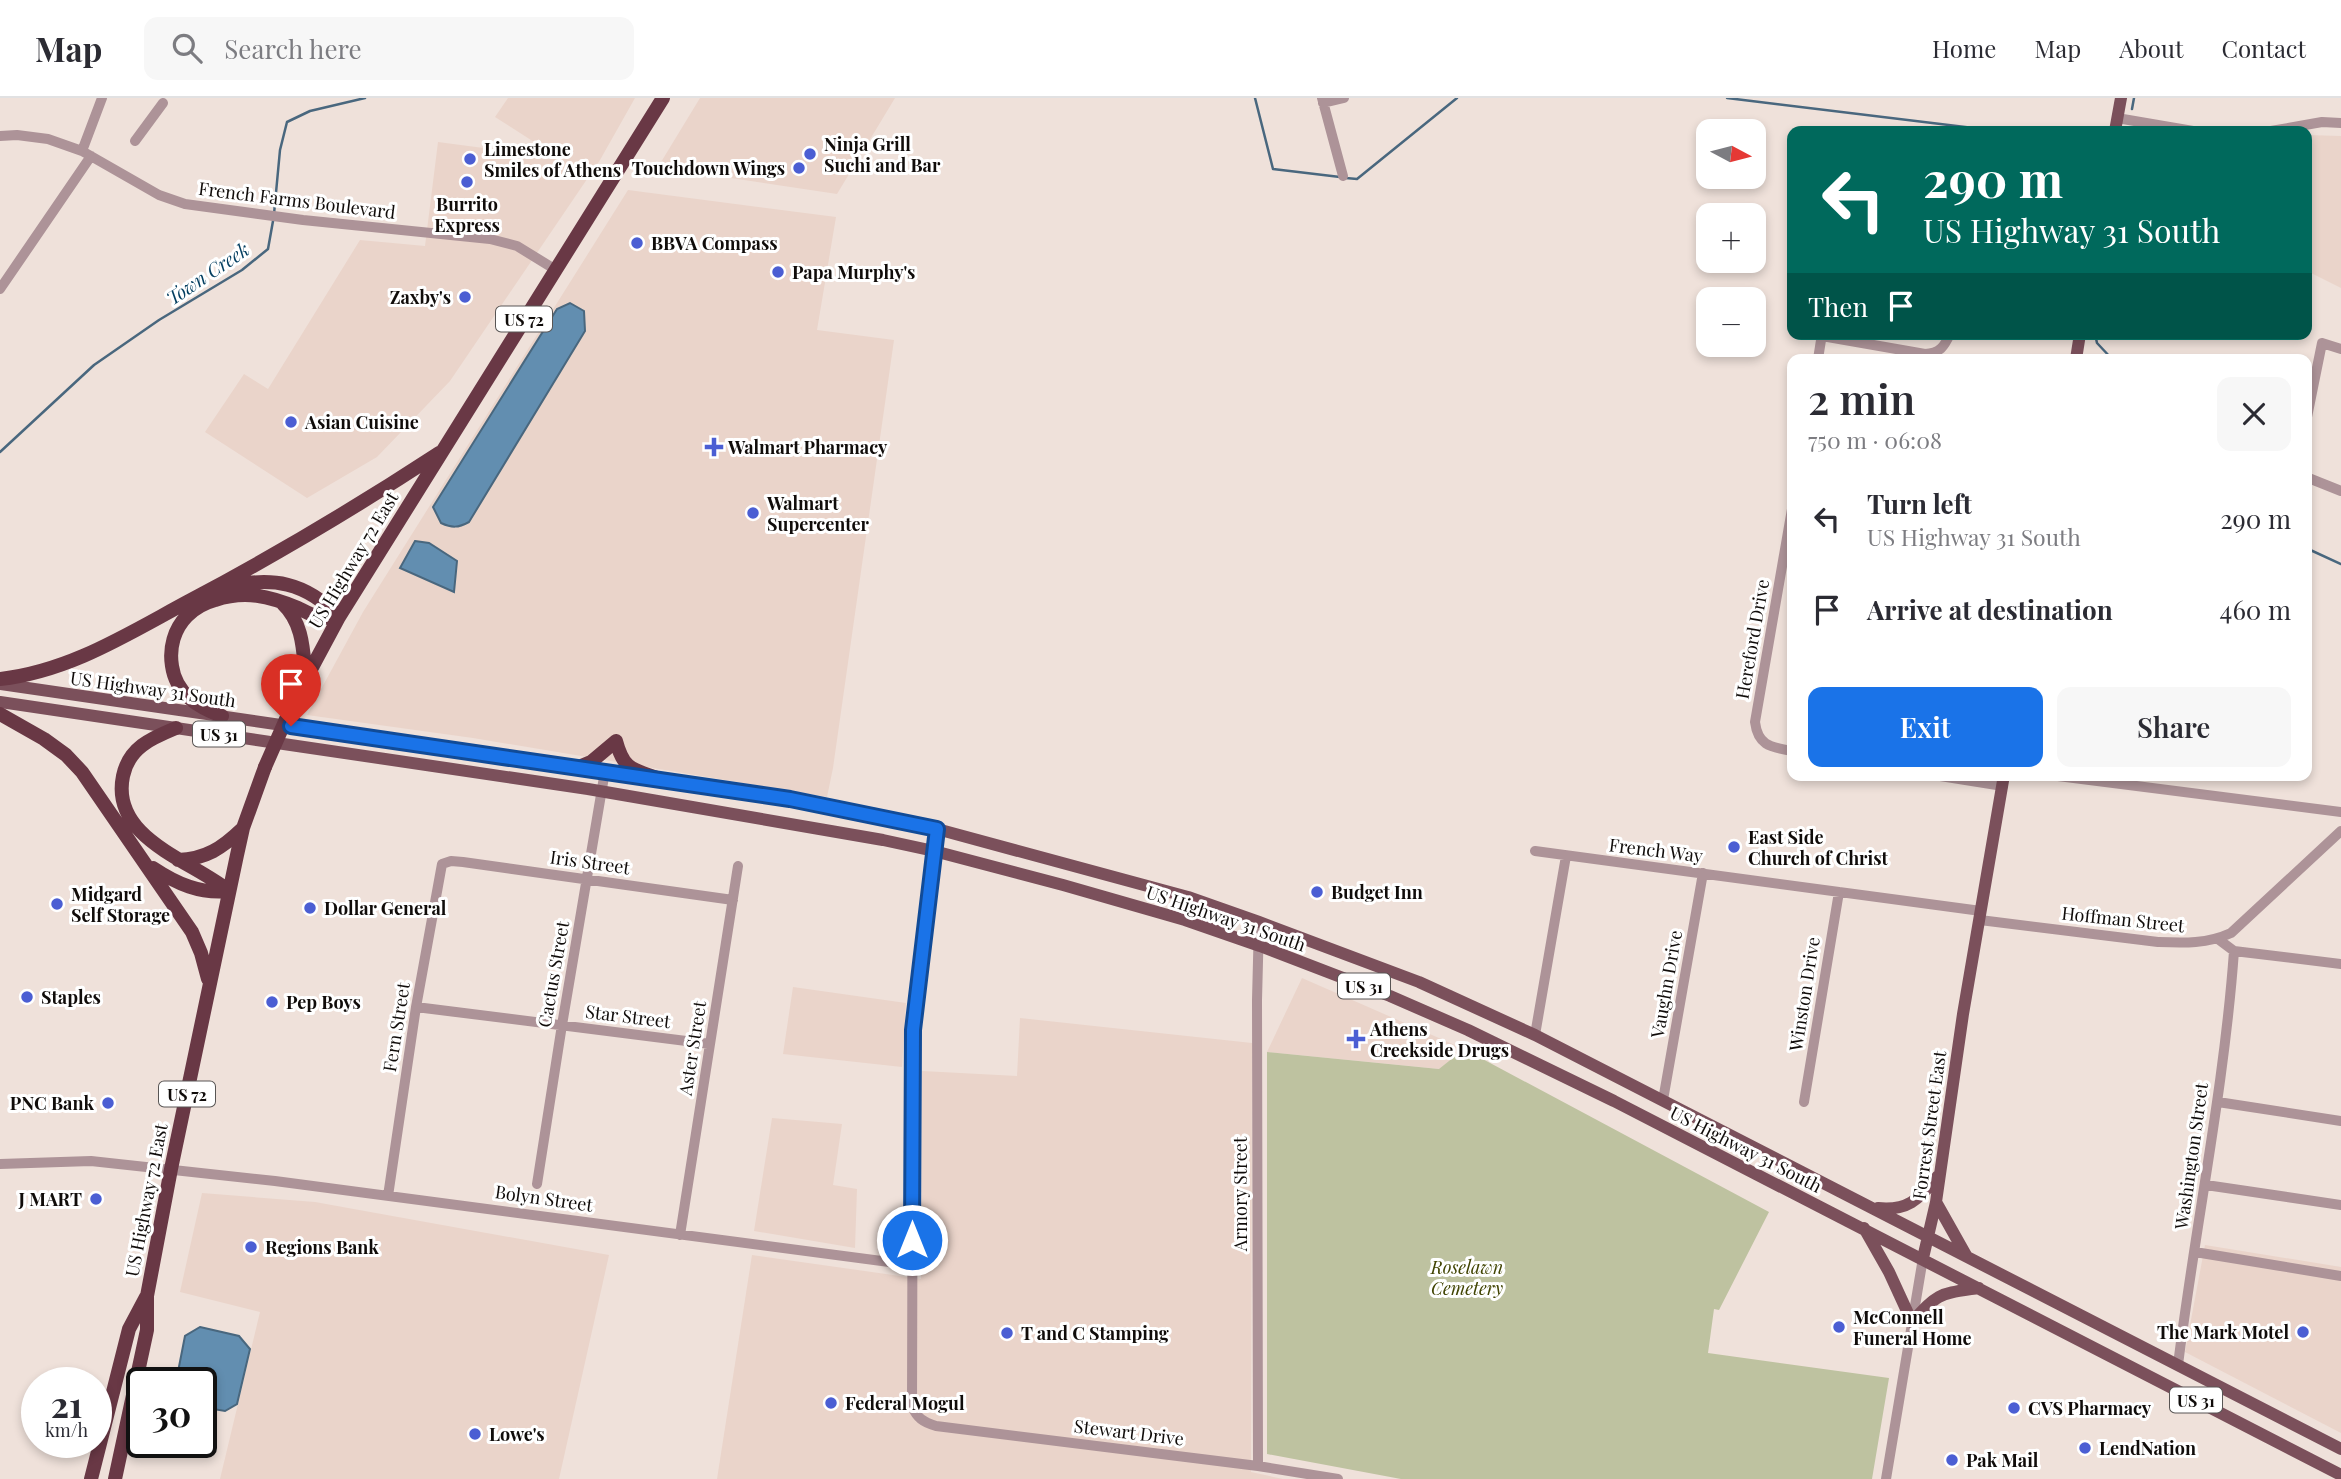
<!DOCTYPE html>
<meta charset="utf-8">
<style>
body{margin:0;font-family:"Playfair Display",serif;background:#f7f7f7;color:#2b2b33;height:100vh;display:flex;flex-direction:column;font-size:26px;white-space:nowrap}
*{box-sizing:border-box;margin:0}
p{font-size:23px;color:#7c7c81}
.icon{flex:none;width:38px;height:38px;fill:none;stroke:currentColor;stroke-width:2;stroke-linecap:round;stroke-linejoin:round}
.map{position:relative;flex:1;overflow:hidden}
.drawer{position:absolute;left:1787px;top:256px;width:525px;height:427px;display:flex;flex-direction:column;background:#fff;border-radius:14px;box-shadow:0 4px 10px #0003}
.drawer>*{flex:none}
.hud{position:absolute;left:1787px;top:28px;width:525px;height:214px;border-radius:14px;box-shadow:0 4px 10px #0003;background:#00695c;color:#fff;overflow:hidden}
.needle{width:46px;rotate:97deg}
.fabs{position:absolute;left:1696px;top:21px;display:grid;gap:14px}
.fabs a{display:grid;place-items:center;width:70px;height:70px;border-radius:14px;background:#fff;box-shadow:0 4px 10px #0003;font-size:35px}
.speed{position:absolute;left:21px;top:1269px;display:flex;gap:14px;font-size:35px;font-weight:700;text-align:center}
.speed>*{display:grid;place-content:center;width:91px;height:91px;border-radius:50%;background:#fff;box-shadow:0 4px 10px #0003;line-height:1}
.speed small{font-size:18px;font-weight:400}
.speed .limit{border:4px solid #111;border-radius:10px;background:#fff;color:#111}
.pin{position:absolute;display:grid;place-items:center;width:60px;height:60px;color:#fff;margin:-72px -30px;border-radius:50% 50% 50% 0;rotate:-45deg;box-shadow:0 0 7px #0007}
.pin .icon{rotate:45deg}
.me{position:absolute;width:77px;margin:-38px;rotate:0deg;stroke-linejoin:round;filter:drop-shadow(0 0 5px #0008)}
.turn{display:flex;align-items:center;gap:24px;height:147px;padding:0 21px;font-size:32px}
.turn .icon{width:91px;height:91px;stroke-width:2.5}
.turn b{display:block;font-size:49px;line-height:60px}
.then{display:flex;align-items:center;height:66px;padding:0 21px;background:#0003;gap:14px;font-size:26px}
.round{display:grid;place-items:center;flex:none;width:74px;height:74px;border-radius:14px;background:#f7f7f7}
.headline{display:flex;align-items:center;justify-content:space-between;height:119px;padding:0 21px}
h1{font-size:42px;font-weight:600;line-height:52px}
.primary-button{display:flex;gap:14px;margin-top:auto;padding:14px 21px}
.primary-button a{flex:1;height:80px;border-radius:14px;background:#1a73e8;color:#fff;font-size:28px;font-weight:600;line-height:80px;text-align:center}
.primary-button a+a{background:#f7f7f7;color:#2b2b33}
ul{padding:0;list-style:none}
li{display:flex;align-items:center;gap:21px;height:91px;padding:0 21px}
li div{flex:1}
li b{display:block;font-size:26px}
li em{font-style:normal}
header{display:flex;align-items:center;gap:42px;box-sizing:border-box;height:98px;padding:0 35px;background:#fff;border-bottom:2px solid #e1e1e2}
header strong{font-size:33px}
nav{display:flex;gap:38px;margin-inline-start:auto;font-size:24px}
.search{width:490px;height:63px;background:#f7f7f7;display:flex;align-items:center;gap:18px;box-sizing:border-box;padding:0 24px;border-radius:14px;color:#7c7c81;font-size:26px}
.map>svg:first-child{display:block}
.built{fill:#ead4ca}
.green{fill:#bec2a0}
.water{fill:#628eb0;stroke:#49677e;stroke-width:2}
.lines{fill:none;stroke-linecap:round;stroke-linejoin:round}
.stream{stroke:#49677e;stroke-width:2.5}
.minor{stroke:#ad9398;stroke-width:10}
.major{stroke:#7b505b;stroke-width:12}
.highway{stroke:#693845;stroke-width:14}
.highway-bridge{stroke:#693845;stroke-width:14}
.route-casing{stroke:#114b97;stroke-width:18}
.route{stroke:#1a73e8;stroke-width:12}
.poi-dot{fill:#4b5ed3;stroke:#fff;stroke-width:2.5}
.labels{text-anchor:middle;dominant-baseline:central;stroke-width:6;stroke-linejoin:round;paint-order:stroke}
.shield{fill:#fff;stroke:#585554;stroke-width:2}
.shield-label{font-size:16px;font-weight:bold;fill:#100c0a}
.poi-label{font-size:18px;font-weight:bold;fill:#100c0a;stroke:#fff;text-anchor:start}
.street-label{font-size:18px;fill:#100c0a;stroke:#fff}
.park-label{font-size:18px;font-style:italic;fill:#414402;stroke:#fff}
.water-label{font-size:19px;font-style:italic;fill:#023d5f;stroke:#fff}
</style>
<header>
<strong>Map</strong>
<div class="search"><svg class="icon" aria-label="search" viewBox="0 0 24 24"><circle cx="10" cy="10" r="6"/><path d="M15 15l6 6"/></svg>Search here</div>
<nav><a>Home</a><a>Map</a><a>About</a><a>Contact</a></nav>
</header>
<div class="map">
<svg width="2341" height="1381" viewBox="0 0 2341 1381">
<rect width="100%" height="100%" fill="#efe1da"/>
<path class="built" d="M508 0H635L600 62 450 283 377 359 307 400 205 334 244 276 268 291 360 142 425 148 438 44 559 60 495 19Z
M700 0H895L837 96 658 69Z
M2307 37 2341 38V190L2307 173Z
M628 92 836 119 817 232 894 242 833 670 827 699 473 640 307 617 363 514Z
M1302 880 1464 951 1440 971 1267 954Z
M793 889 906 905 902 969 783 956Z
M1020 920 1252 945 1251 1374 1283 1381H717L752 1157 921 1181 922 973 1017 978Z
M772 1020 842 1026 833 1087 857 1091 855 1150 754 1133Z
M202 1095 315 1104 609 1157 559 1381H220L260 1214 180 1194Z
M2205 1147 2341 1169V1335L2185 1254Z"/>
<path class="green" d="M1464 951 1769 1114 1719 1212 1714 1211 1708 1255 1889 1280 1872 1381H1401L1267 1356V954L1439 971Z"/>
<path class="water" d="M570 205 584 213 585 233 469 424C458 430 452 430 441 425L433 409 557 211Z
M415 443 429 445 457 463 454 494 400 470Z
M200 1229 239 1238 250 1251 237 1306 225 1313 201 1309V1284H176L185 1238Z"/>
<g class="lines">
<path class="stream" d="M1255 0 1273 71 1340 79
M1727 0 1998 33
M2132 11 2134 0
M2128 33 2129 30
M1346 80 1357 81 1457 0
M274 116 280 52 287 24 310 13 365 0
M2095 236 2097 245 2112 261
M0 354 94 267 159 222 242 172 268 151 273 123
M2306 450 2341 466"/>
<path class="minor" d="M1322 0 1343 78
M1323 5 1344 0
M2117 20 2193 33
M2271 33 2322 24 2341 25
M0 38 17 37 48 41 82 53 159 97 185 106 303 122 490 141 517 148 556 172
M135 43 163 5
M82 53 102 0
M0 191 91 58
M1822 238 1925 256C1940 255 1944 249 1950 236
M1818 261 1822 236
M2306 324 2322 245 2341 251
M2306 379 2341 393
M1792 411 1755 624C1758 648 1771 649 1792 653
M1934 677 2003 688
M2050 677 2341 714
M937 731 913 932 912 1308C917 1320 923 1324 936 1328L1258 1368 1338 1381
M1535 753 1981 813
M1980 822 2158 844C2184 845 2207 846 2231 835L2341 733
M2218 841 2234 853 2341 866
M416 909 710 946
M1535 937 1566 758
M1663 1002 1703 775
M1804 1004 1839 794
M2218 1004 2341 1023
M0 1066 91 1063 275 1083 912 1167
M537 1086 562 927 605 673
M2206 1087 2341 1107
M388 1098 416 909 442 766 451 763 463 764 733 802
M680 1137 738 768
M2195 1154 2341 1178
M2178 1267C2195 1129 2224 992 2234 853
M1258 1368 1257 902 1259 824
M1886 1381 1923 1160"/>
<path class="major" d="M2115 33 2121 0
M2076 261 2080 236
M0 586 790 701 937 731 1188 799 1259 824 1419 884 1535 937 2341 1351
M0 604 588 691 883 742 934 753 1063 787 1185 822 1260 848 1390 898 1468 932 1614 1003 2341 1377
M1936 1104 1967 1159
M1878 1110C1910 1113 1919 1100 1938 1078
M1864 1130 1889 1174 1912 1224C1939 1194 1939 1196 1979 1190
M1923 1160 1936 1104 1963 916 2004 677"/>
<path class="highway" d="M226 489C272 478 306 484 339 519
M283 506C304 526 303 554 306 581
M0 581C71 573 129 535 191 502 276 457 358 408 439 355
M294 603 339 519 663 0
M0 616 44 641 66 657 82 674 192 834 201 855 208 881
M222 618C198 609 176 596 172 568 169 550 174 531 187 518 195 510 204 505 215 502 245 492 269 498 298 510 304 513 311 517 318 519 324 521 333 519 339 519
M176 630C152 640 129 649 123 678 110 741 193 763 229 793
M579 669 591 664 616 643C624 673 633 671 660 681
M178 762C206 761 222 750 242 731
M153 770C177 786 200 796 229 793
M91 1381 129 1231 146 1199
M115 1381 147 1232V1198L171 1071 237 757 243 730 265 669"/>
<path class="highway-bridge" d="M265 669 294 603"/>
</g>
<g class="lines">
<g class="route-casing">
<path id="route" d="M291 628 790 701 937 731 913 932 912 1142"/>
</g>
<use href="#route" class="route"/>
</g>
<g class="poi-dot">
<circle cx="810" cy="56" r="7"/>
<circle cx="470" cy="61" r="7"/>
<circle cx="799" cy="70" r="7"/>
<circle cx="467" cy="84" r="7"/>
<circle cx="637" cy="145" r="7"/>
<circle cx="778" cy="174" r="7"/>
<circle cx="465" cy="199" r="7"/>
<circle cx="291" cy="324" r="7"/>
<path d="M710.5 338.5h7v7h7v7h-7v7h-7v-7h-7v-7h7z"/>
<circle cx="753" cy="415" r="7"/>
<circle cx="1734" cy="749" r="7"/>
<circle cx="1317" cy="794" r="7"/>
<circle cx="57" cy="806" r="7"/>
<circle cx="310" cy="810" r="7"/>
<circle cx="27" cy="899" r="7"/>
<circle cx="272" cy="904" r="7"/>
<path d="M1352.5 930.5h7v7h7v7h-7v7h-7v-7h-7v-7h7z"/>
<circle cx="108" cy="1005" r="7"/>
<circle cx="96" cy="1101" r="7"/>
<circle cx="251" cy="1149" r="7"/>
<circle cx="1839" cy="1229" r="7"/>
<circle cx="2303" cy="1234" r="7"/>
<circle cx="1007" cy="1235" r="7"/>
<circle cx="831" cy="1305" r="7"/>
<circle cx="2014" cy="1310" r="7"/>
<circle cx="475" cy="1336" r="7"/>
<circle cx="2085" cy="1350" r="7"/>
<circle cx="1952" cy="1362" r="7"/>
</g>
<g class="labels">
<g class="shield">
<rect x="496" y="208.5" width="56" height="25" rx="5"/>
<rect x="193" y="623.5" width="52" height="25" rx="5"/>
<rect x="1338" y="875.5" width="52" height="25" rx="5"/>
<rect x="159" y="983.5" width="56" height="25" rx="5"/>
<rect x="2170" y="1289.5" width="52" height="25" rx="5"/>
</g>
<g class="shield-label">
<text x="524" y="221">US 72</text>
<text x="219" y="636">US 31</text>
<text x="1364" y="888">US 31</text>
<text x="187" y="996">US 72</text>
<text x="2196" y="1302">US 31</text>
</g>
<g class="poi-label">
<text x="824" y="46">Ninja Grill<tspan x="824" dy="21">Suchi and Bar</tspan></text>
<text x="484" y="51">Limestone<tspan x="484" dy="21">Smiles of Athens</tspan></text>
<text x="785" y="70" text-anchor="end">Touchdown Wings</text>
<text x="467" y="106" text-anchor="middle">Burrito<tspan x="467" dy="21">Express</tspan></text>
<text x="651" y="145">BBVA Compass</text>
<text x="792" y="174">Papa Murphy's</text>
<text x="451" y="199" text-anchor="end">Zaxby's</text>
<text x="305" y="324">Asian Cuisine</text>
<text x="728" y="349">Walmart Pharmacy</text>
<text x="767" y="405">Walmart<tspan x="767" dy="21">Supercenter</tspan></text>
<text x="1748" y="739">East Side<tspan x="1748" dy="21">Church of Christ</tspan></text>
<text x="1331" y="794">Budget Inn</text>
<text x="71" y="796">Midgard<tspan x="71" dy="21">Self Storage</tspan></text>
<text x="324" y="810">Dollar General</text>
<text x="41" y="899">Staples</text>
<text x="286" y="904">Pep Boys</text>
<text x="1370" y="931">Athens<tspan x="1370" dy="21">Creekside Drugs</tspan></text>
<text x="94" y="1005" text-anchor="end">PNC Bank</text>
<text x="82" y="1101" text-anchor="end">J MART</text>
<text x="265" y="1149">Regions Bank</text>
<text x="1853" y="1219">McConnell<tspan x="1853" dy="21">Funeral Home</tspan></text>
<text x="2289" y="1234" text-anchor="end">The Mark Motel</text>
<text x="1021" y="1235">T and C Stamping</text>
<text x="845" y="1305">Federal Mogul</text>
<text x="2028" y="1310">CVS Pharmacy</text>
<text x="489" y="1336">Lowe's</text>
<text x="2099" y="1350">LendNation</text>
<text x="1966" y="1362">Pak Mail</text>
</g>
<g class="street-label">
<text transform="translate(297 102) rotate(7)">French Farms Boulevard</text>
<text transform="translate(353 462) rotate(-59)">US Highway 72 East</text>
<text transform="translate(1752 541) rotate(-80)">Hereford Drive</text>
<text transform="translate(153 591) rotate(8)">US Highway 31 South</text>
<text transform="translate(1656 752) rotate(7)">French Way</text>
<text transform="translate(590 764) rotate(8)">Iris Street</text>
<text transform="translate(1226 820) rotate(19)">US Highway 31 South</text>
<text transform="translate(2123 821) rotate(6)">Hoffman Street</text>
<text transform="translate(553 876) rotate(-80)">Cactus Street</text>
<text transform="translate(1666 886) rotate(-80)">Vaughn Drive</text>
<text transform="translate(1804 896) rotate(-81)">Winston Drive</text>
<text transform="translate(628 918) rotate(7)">Star Street</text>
<text transform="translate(396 929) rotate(-81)">Fern Street</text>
<text transform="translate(692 950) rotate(-81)">Aster Street</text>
<text transform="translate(1929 1027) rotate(-82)">Forrest Street East</text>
<text transform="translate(1746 1051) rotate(27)">US Highway 31 South</text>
<text transform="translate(2191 1058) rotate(-82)">Washington Street</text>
<text transform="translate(1240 1096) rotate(-90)">Armory Street</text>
<text transform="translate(544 1100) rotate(8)">Bolyn Street</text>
<text transform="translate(146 1102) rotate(-79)">US Highway 72 East</text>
<text transform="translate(1129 1334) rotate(7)">Stewart Drive</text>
</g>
<g class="park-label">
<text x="1467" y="1169">Roselawn<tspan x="1467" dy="21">Cemetery</tspan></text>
</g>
<g class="water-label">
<text transform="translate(207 175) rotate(-34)">Town Creek</text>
</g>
</g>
</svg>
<div class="fabs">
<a><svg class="needle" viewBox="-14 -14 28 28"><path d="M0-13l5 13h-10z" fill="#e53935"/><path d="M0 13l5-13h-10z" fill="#7c7c81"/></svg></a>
<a>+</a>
<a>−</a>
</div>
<div class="speed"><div>21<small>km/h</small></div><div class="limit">30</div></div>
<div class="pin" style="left:291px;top:628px;background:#d93025"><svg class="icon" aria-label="arrive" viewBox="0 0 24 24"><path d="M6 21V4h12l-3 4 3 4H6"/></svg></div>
<svg class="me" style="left:912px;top:1142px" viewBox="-20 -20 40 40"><circle r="17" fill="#1a73e8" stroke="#fff" stroke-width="3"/><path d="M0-11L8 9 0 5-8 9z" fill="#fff"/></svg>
<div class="hud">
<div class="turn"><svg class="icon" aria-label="left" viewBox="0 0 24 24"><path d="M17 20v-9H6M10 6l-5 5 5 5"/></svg><div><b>290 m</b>US Highway 31 South</div></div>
<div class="then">Then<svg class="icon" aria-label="arrive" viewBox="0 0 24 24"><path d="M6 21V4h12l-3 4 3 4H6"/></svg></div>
</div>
<section class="drawer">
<div class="headline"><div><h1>2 min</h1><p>750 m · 06:08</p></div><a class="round"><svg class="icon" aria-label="close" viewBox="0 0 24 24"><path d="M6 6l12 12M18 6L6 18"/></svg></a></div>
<ul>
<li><svg class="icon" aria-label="left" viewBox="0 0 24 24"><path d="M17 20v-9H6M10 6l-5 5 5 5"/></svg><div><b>Turn left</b><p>US Highway 31 South</p></div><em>290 m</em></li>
<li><svg class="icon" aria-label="arrive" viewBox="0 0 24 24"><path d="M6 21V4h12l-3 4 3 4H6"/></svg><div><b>Arrive at destination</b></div><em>460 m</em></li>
</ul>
<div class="primary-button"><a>Exit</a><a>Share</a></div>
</section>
</div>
